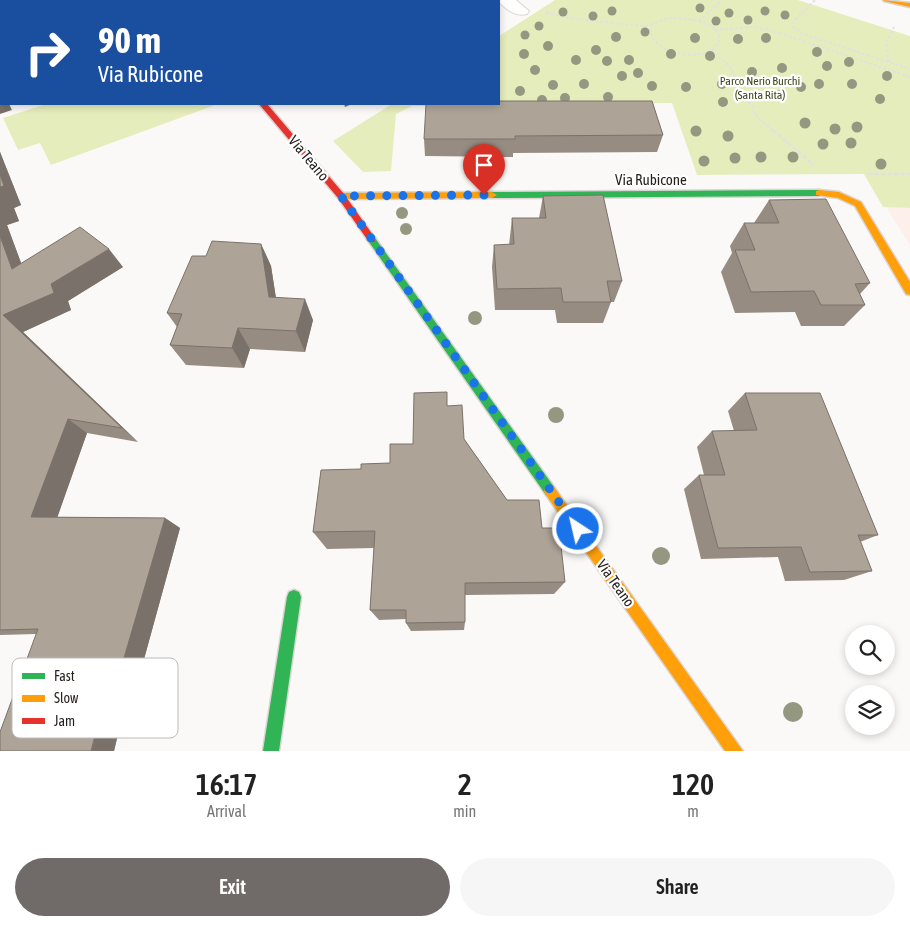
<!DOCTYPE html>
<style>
body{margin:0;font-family:"Asap Condensed",sans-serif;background:#f6f6f6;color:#222;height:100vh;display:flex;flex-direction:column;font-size:19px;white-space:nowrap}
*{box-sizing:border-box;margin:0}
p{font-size:16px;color:#767676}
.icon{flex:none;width:28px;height:28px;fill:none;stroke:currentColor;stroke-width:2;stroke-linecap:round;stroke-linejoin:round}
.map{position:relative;height:751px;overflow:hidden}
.sheet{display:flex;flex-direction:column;background:#fff;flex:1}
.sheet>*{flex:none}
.top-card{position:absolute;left:0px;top:0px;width:500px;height:105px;box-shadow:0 2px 8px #0003;background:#1a4fa0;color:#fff;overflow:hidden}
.fabs{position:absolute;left:845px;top:625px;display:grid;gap:10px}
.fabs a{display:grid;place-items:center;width:50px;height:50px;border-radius:50%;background:#fff;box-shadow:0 2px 8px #0003;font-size:25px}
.pin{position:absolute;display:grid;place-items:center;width:42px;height:42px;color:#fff;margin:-51px -21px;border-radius:50% 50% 50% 0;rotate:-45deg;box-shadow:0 0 5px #0007}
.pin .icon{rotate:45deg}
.me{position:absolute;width:55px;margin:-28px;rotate:325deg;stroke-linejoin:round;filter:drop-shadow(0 0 4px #0008)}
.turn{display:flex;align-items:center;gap:18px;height:105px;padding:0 15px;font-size:22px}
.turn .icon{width:65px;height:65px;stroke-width:2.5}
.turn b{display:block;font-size:35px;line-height:42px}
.eta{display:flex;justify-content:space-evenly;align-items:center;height:85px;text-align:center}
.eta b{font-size:30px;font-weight:600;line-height:35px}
.button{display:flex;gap:10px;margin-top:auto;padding:10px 15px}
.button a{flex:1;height:58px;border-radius:30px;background:#706b68;color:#fff;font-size:20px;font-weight:600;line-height:58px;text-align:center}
.button a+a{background:#f6f6f6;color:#222}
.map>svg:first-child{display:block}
.built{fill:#fdefe9}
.green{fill:#e6edbc}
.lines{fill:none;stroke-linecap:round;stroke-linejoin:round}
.street-casing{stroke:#dad5d3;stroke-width:2}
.fast-casing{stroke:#dad5d3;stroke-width:3}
.slow-casing{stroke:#dad5d3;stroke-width:3}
.jam-casing{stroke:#dad5d3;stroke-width:3}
.path-far1{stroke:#e2e0e0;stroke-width:2;stroke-dasharray:3 2;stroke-linecap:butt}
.path{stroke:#e2e0e0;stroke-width:2.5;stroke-dasharray:4.5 2;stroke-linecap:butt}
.street{fill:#fefefe;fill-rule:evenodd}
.fast{fill:#30b455;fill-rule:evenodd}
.slow{fill:#ff9f0a;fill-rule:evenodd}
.jam{fill:#e5322d;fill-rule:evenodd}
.tree{fill:#959880}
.wall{fill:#968c82}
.shaded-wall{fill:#7a726a}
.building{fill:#aea397;stroke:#7a726a}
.route{stroke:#1a73e8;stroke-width:9;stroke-dasharray:0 16.2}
.labels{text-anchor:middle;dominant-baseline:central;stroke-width:4.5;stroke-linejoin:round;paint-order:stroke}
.far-park-label{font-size:12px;fill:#41481f;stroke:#fff}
.street-label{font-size:15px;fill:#251e1b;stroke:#fff}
.key{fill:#fff;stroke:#bebcbb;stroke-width:1}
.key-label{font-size:14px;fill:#251e1b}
</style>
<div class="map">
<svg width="910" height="751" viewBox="0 0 910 751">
<rect width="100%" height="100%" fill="#fbf9f7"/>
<path class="built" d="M886 207 910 208V245Z"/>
<path class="green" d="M555 0H798L910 36V208L883 207 864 174 697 175 672 103 412 106 396 114 391 171 363 172 333 141 392 104H499V36Z
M46 104H218L51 165 40 143 18 150 3 118Z"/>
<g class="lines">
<g class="street-casing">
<path id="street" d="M167 0H183L184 1H168Z
M498 0H516L529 11 527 14C516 17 504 9 498 0Z"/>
</g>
<g class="fast-casing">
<path id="fast" d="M819 190 823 193 819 196 492 198 487 195 492 192Z
M372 237 375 238 554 487 556 491 554 495 550 497 546 495 369 242 367 240Z
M294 590 299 592 301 597 279 751H263L287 597 289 592Z"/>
</g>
<g class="slow-casing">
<path id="slow" d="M883 0 910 3V7L884 1Z
M819 190 839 192 861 202 910 282V295L906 294 855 206 838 198 816 195V191Z
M492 192 497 195 492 198 341 199 336 196 341 193Z
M550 485 554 487 743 751H725L546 495 544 491 546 487Z"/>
</g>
<g class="jam-casing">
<path id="jam" d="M259 104H267L344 194 375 238V242H369L338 198Z"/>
</g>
<path class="path-far1" d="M815 0 794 21 793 27 803 34 910 69
M546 13 576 19 643 26C655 26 661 18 672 18 685 18 717 20 719 37 720 42 716 47 712 50 692 61 651 53 650 27
M699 21 722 0
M715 30 752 27 767 29 910 77
M711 50 730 67 758 118 774 131
M889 62 886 44 894 27"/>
<path class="path" d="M773 130 814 165
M868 174H910"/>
<use href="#street" class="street"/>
<use href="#fast" class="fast"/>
<use href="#slow" class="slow"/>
<use href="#jam" class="jam"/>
</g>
<g class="tree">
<circle cx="700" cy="8" r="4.5"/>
<circle cx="612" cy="11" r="4.5"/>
<circle cx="765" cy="11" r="4.5"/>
<circle cx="563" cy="12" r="4.5"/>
<circle cx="729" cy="13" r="4.5"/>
<circle cx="785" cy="15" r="4.5"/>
<circle cx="593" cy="16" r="4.5"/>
<circle cx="748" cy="20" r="4.5"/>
<circle cx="716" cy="21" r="4.5"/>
<circle cx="539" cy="26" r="4.5"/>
<circle cx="645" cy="32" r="4.5"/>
<circle cx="525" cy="35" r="4.5"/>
<circle cx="616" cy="37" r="5"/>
<circle cx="695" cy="38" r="5"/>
<circle cx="766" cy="38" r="5"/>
<circle cx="738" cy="39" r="5"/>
<circle cx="548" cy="46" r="5"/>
<circle cx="596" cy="50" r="5"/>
<circle cx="817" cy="52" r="5"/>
<circle cx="524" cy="54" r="5"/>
<circle cx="671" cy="54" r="5"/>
<circle cx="710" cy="56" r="5"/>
<circle cx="576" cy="60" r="5"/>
<circle cx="629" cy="60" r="5"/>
<circle cx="607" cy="61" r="5"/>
<circle cx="849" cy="62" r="5"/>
<circle cx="827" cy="66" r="5"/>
<circle cx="782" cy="68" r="5"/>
<circle cx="535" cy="70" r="5"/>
<circle cx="752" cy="72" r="5"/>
<circle cx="638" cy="73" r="5"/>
<circle cx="622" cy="76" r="5"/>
<circle cx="887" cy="76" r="5"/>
<circle cx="584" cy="84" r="5"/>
<circle cx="722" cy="84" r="5"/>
<circle cx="819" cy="84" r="5"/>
<circle cx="852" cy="84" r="5"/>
<circle cx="553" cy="85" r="5"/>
<circle cx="652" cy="86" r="5"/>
<circle cx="686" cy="87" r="5"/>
<circle cx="801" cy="87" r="5"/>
<circle cx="520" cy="91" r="5"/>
<circle cx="780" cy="95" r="5"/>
<circle cx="608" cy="97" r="5"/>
<circle cx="565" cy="98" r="5"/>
<circle cx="880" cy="99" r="5"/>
<circle cx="542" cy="100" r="5"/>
<circle cx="723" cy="102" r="5"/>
<circle cx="805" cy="123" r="5.5"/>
<circle cx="857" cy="127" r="5.5"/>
<circle cx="835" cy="129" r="5.5"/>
<circle cx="696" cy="131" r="5.5"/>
<circle cx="728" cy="136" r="5.5"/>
<circle cx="851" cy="143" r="5.5"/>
<circle cx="823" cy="144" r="5.5"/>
<circle cx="761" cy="157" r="5.5"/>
<circle cx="793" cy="157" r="5.5"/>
<circle cx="735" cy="158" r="5.5"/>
<circle cx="704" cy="161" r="5.5"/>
<circle cx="881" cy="164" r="5.5"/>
<circle cx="402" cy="213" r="6"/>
<circle cx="406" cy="229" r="6"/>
<circle cx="475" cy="318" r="7"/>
<circle cx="556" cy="415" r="8"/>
<circle cx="661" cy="556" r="9"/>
<circle cx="793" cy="712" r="10"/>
</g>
<path class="wall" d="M216 0H307L308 1H217Z
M652 101 663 135 657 152 513 153V157L425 156 424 139Z
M0 152 21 205 14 208 19 221 7 225 21 263 123 267 68 301 71 310 23 332 138 442 87 433 57 517 165 518 180 528 135 692H128L114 751 36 634 0 635Z
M543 196 622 281 614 302H611L603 323H557L555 310H495L492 267 494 245H509L512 218H539Z
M769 200 870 283 860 294 865 305 844 326H801L795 312 735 313 721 272 732 253 730 246 744 223H754Z
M261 244 271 266 276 298 313 320 305 352 250 349 244 368 186 365 170 345 177 327 167 313 206 256Z
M745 393 878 535 860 542 872 571 844 580 785 581 778 557 701 559 684 489 699 475H704L697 447 712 431H734L728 411Z
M447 406 464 439 507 500 542 528 565 582 554 594 465 595V622L464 630 411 631 406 623V619L379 620 370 610 374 548 327 549 313 532 361 469 390 463 413 444Z"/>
<path class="shaded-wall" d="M276 0H307L308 1H272Z
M0 59 1 62V69H0Z
M0 83 1 86V104H9L12 110 0 114Z
M344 104H352L345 107Z
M0 152 21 205 14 208 19 221 7 225 30 287 12 269 0 236Z
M261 244 271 266 279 318 269 297Z
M109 249 123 267 68 301 71 310 23 332 138 442 122 428 3 315 51 284Z
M305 299 313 320 305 352 296 331Z
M238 328 250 349 244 368 232 348Z
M68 419 87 433 54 527 31 517Z
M165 518 180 528 135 692H114Z
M106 692H128L114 751H91Z"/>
<path class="building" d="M51 0H127L128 1H52Z
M226 0H276L272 1H227Z
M445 0H459L461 1H442Z
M499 101H652L663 135 515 136V139H424L426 104H499Z
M0 174 4 186 0 187Z
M603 195 622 281H607L611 302H563L561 288 497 289 494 245 514 244 512 218H546L543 196Z
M826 199 870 283 855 284 865 305H821L814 291 751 292 735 250H755L744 223H779L769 200Z
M80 227 109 249 51 284 54 293 3 315 122 428 68 419 31 517 165 518 114 692H106L91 751H0V732L38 629 0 630V236L12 269Z
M212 241 261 244 269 297 305 299 296 331 238 328 232 348 170 345 182 314 167 313 192 256H206Z
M447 392V406L462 405 464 439 507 500H539L542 528H559L565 582 465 583V622L406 623V610H370L375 531 313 532 321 470 361 469V464L390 463V444H413L414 393Z
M745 393H820L878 535H858L872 571 810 572 801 547 718 548 699 475H725L712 431 757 430Z"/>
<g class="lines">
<path class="route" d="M484 195 341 196 578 529"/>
</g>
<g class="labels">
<g class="far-park-label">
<text x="760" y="81">Parco Nerio Burchi<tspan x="760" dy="14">(Santa Rita)</tspan></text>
</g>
<g class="street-label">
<text transform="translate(309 158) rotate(50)">Via Teano</text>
<text x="651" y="179">Via Rubicone</text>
<text transform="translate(616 583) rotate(55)">Via Teano</text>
</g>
</g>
<rect x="12" y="658" width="166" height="80" rx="8" class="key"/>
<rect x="22" y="673" width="23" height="6" fill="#30b455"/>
<rect x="22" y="695" width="23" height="7" fill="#ff9f0a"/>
<rect x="22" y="718" width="23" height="6" fill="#e5322d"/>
<g class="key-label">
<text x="54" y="681">Fast</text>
<text x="54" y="703">Slow</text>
<text x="54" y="726">Jam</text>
</g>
</svg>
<div class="fabs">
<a><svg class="icon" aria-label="search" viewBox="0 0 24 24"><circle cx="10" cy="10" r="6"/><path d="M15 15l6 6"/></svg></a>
<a><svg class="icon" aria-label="layers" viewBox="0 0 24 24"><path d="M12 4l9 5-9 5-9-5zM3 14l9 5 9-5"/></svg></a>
</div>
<div class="pin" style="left:484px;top:195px;background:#d93025"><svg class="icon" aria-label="arrive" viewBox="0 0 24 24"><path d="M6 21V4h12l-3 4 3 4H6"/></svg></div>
<svg class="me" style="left:578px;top:529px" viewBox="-20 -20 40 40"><circle r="17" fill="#1a73e8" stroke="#fff" stroke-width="3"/><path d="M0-11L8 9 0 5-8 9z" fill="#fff"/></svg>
<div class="top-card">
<div class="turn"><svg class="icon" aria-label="right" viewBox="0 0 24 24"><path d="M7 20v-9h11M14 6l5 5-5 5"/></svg><div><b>90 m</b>Via Rubicone</div></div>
</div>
</div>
<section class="sheet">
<div class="eta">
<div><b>16:17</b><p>Arrival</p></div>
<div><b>2</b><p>min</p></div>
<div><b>120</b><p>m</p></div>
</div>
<div class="button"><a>Exit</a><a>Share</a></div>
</section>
